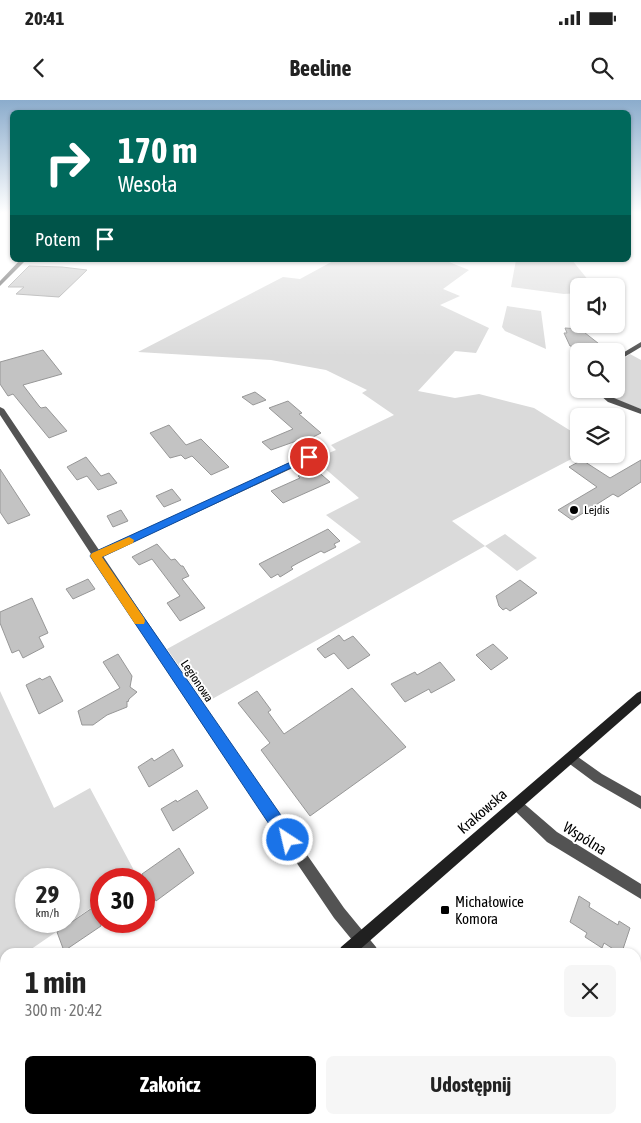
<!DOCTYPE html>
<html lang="pl">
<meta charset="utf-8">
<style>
body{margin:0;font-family:"Asap Condensed",sans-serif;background:#f6f6f6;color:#222;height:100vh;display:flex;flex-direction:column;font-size:19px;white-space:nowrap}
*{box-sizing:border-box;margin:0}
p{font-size:16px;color:#767676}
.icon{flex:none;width:28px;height:28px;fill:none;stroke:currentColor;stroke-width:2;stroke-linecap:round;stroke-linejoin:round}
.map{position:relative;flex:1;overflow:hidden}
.drawer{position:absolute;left:0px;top:848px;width:641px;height:176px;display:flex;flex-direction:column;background:#fff;border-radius:15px 15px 0 0;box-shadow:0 1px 4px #0004}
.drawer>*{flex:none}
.hud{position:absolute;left:10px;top:10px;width:621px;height:152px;border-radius:8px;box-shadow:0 1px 4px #0004;background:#00695c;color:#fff;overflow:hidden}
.controls{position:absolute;left:570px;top:178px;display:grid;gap:10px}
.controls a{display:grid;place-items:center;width:55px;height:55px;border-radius:8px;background:#fff;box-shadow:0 1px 4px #0004;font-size:25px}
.speed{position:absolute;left:15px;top:768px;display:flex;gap:10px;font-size:25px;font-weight:700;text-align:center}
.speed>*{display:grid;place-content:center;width:65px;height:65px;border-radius:50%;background:#fff;box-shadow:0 1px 4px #0004;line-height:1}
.speed small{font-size:12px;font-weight:400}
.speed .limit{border:8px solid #d22;background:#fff;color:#111}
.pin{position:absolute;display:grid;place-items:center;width:42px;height:42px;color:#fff;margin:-21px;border:2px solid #fff;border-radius:50%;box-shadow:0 1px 5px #0007}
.me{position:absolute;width:55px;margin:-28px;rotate:325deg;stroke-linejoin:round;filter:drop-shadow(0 0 4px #0008)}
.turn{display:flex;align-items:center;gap:18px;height:105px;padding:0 25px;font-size:22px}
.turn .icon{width:65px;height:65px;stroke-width:2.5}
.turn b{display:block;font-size:35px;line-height:42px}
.then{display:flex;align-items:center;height:48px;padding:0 25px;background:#0003;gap:10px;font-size:19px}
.round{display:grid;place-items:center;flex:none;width:52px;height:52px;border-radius:8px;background:#f6f6f6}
.overview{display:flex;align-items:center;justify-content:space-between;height:85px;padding:0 25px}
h1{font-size:30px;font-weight:700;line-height:38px}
.button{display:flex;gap:10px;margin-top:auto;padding:10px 25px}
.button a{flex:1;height:58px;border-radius:8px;background:#000;color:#fff;font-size:20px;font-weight:700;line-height:58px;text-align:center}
.button a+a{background:#f6f6f6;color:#222}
.status{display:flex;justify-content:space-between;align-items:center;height:35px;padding:0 25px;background:#fff;direction:ltr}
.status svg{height:14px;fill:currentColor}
header{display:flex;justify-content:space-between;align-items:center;height:65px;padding:0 25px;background:#fff;font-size:22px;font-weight:700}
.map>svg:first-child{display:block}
.green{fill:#dadada;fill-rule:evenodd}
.building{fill:#c3c3c3;stroke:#979797}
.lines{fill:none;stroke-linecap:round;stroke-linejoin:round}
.minor{fill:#535353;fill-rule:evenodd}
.tertiary{fill:#535353;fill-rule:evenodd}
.secondary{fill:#202020;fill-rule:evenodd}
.route{fill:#1a73e8;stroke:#114b97}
.slow{fill:#f59e0b}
.poi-dot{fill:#000;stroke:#fff;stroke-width:2}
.labels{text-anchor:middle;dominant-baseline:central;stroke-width:4;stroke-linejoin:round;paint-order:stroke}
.poi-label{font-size:12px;fill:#000;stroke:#fff;text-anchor:start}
.street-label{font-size:12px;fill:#000;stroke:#fff}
.near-street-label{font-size:15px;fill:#000;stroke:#fff}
.near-poi-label{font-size:15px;fill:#000;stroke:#fff;text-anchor:start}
</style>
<div class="status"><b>20:41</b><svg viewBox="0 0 49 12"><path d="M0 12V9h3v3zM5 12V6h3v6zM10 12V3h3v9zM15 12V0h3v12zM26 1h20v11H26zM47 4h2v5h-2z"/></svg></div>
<header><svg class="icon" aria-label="back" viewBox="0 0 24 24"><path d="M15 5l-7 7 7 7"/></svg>Beeline<svg class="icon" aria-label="search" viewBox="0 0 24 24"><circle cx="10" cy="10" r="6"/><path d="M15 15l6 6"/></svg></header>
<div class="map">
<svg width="641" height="1023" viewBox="0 0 641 1023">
<rect width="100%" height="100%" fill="#fff"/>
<path class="green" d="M335 160H444L469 170 443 189 460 196 440 205 489 228 476 253 455 251 418 291 455 298 479 294 534 308 579 336V354H581L452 421 485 446 505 434 537 458 517 471 485 446 205 603 167 549 361 442 326 415 359 398 314 359 336 350 331 345 394 315 362 293 367 290 326 270 271 260 138 252 283 177 300 179Z
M516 160H572L593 186H579V193L564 194 511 187Z
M507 206 541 211 546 249 505 231 502 227Z
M630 254 641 260V309L612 298 602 289H616V264Z
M0 591 54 708 90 688 137 776 133 779H101V801L27 852H5V867L0 871ZM26 779H69V821H26Z"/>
<path class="building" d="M29 166 62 167 87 170 59 197 16 194 24 187H8Z
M565 228 580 229 603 247 570 246 564 233H567Z
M43 250 62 274 23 285 39 306 41 308 46 307 67 331 49 338 13 294 8 296 0 284V262Z
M255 292 266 300 253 305 242 297Z
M288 301 302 313 299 314 321 333 305 341 302 339 271 350 262 342 293 329 269 308Z
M169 325 186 345 201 339 229 367 211 375 192 356 185 359 181 355 170 358 150 333Z
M86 357 101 376 109 373 117 383 98 390 87 376 77 380 67 367Z
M582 360 610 378 641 360V382L618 397 613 394 572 420 558 410 597 387 569 367Z
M0 369 30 415 8 424 0 412Z
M315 369 330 382 283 403 271 391 300 378 298 376Z
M172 389 181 400 164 407 156 396Z
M121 410 128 421 113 427 107 416Z
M328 429 340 441 334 444 336 447 324 453 321 451 298 463 291 467 293 469 280 477 278 474 271 478 259 464Z
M157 444 171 460 175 459 181 466H183L189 476 182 479 205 508 180 521 167 503 180 496 152 459 139 465 132 457Z
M88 479 95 489 73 499 66 489Z
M520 480 537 493 510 511 506 508 503 510 499 506 496 496Z
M32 498 48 533 39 537 44 547 23 558 19 550 12 553 0 523V512Z
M339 535 344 541 353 536 370 555 348 569 334 553 325 558 317 549Z
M493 544 508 558 491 570 476 555Z
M118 554 132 576 130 587 137 592 129 599 128 602 127 601V607L107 615 93 625H82L78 611 120 588 103 562Z
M440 562 455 580 431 593 429 589 405 602 391 584 415 572 417 575Z
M50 576 63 601 39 614 26 585 40 578 42 580Z
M352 588 406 647 310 716 261 650 270 643 238 603 257 591 271 610 268 612 284 634Z
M173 649 183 666 149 687 138 667 152 658 154 661Z
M197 690 208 708 173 731 161 709 176 700 177 702Z
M179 748 194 773 156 801 142 774Z
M579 796 590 803 589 807 618 825 619 821 630 828 622 852H618L604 843 602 848 585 837 587 833 570 822Z
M101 802V826L64 851 57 832Z"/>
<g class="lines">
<path class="minor" d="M20 160H26L0 186V181Z
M641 242V247L616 262V257Z
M593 289H600L614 298 641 309V314L608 302Z
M0 307 4 309 99 450 306 355H312V359L103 456 205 608 344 808 376 847 378 852H362L334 818 197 616 95 459 92 458 91 454 0 315Z
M571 652 602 674 641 696V709L594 682 567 662 565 658 567 654Z
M517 699 521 701 557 732 641 784V799L547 742 513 709 511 705 513 701Z
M555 1019H575L576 1023H556Z"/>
<path class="tertiary" d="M298 1019H314V1023H298Z"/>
<path class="secondary" d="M641 591V603L357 852H339L341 847 637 593Z
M142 1019H162L161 1023H141Z"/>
</g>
<linearGradient id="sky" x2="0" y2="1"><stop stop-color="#8baccc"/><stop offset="0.44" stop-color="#fff"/><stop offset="1" stop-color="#fff" stop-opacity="0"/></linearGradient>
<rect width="641" height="256" fill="url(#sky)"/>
<path class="route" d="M306 355H309L314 357 102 457 294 734 296 740 294 745 288 747 283 745 90 456 92 453Z"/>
<path class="slow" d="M129 437 134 440 133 443 102 457 144 518 145 521 144 524H135L90 456 92 453Z"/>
<g class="poi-dot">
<circle cx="574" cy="410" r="5"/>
<rect x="440" y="805" width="10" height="10" rx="2.5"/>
</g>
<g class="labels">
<g class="poi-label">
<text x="584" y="410">Lejdis</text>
</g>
<g class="street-label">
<text transform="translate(197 581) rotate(56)">Legionowa</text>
</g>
<g class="near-street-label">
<text transform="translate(482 711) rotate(-41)">Krakowska</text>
<text transform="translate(585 738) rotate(32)">Wspólna</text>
</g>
<g class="near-poi-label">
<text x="455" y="801">Michałowice<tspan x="455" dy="17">Komora</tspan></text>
</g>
</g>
</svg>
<div class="controls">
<a><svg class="icon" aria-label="sound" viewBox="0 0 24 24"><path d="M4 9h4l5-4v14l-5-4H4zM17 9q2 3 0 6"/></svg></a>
<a><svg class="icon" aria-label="search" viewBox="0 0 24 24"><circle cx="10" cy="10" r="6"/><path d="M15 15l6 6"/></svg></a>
<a><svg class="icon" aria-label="layers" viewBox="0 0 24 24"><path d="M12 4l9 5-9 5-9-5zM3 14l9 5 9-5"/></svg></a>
</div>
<div class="speed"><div>29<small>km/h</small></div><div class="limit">30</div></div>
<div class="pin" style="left:309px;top:357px;background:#d93025"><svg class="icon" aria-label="arrive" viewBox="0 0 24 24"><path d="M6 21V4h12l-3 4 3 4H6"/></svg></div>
<svg class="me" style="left:288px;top:740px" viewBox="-20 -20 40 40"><circle r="17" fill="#1a73e8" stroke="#fff" stroke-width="3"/><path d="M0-11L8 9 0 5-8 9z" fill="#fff"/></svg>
<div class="hud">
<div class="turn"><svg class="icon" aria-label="right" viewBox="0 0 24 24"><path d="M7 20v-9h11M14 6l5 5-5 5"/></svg><div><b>170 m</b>Wesoła</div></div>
<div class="then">Potem<svg class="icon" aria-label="arrive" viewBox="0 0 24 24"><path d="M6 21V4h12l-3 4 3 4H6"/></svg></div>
</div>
<section class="drawer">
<div class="overview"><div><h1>1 min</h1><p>300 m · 20:42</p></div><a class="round"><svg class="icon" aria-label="close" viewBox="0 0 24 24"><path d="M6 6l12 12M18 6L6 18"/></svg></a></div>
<div class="button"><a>Zakończ</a><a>Udostępnij</a></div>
</section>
</div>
